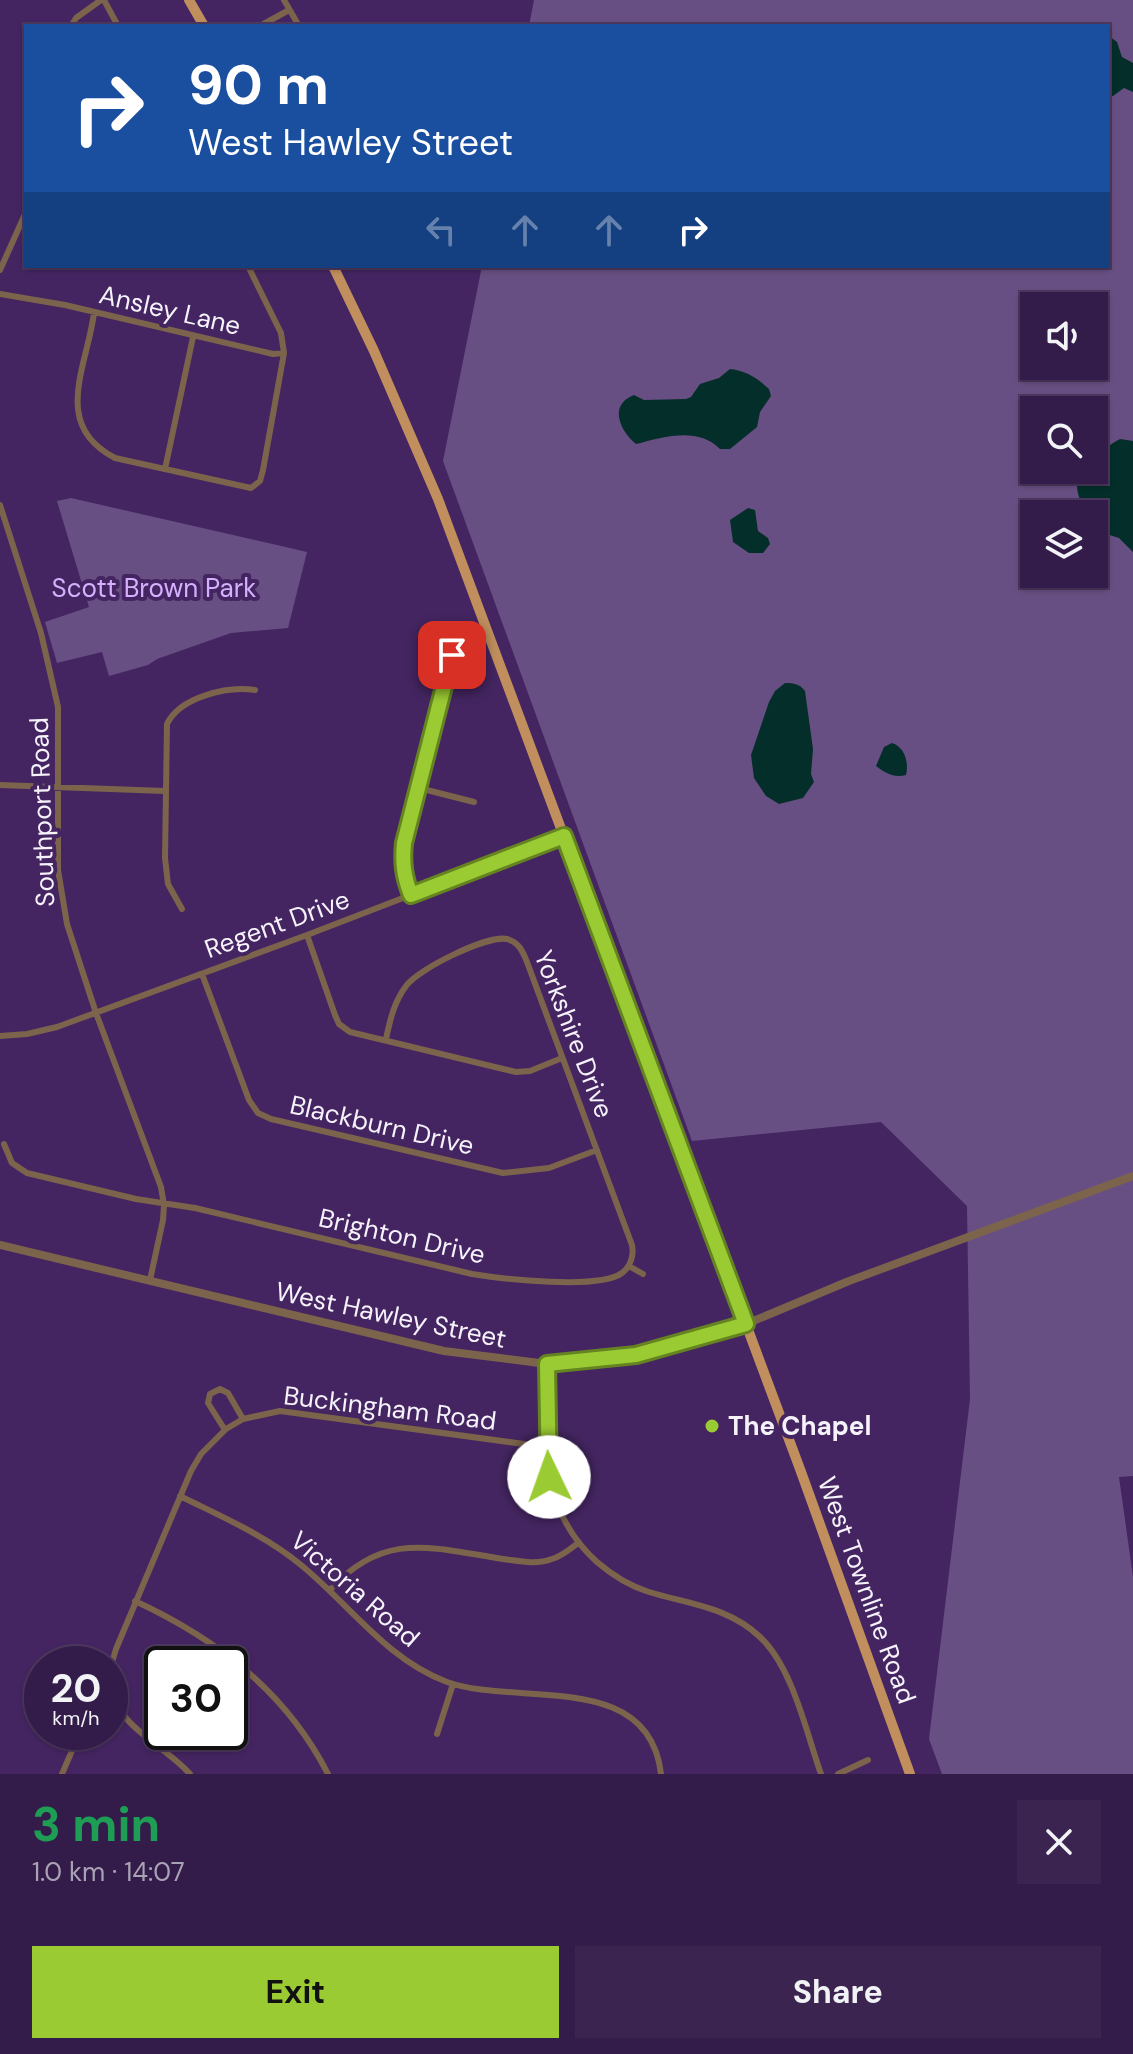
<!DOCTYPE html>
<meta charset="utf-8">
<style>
body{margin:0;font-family:"DM Sans",sans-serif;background:#3b2550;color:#f1f3f6;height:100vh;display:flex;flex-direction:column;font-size:30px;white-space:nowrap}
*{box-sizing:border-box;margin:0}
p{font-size:26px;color:#a9a1b4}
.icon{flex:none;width:44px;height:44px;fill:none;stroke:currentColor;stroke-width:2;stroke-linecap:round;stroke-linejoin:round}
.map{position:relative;height:1774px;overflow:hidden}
.panel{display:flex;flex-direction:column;background:#331c49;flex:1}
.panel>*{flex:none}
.guide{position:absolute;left:24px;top:24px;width:1086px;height:244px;border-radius:0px;box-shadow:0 2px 6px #0004,0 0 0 2px #4e3a61;background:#1a4fa0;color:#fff;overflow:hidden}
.fabs{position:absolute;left:1020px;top:292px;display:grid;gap:16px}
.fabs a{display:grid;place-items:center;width:88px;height:88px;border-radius:0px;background:#331c49;box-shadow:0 2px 6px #0004,0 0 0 2px #4e3a61;font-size:40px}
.speed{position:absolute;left:24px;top:1646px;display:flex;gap:16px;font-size:40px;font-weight:700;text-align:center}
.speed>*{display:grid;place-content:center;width:104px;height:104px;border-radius:50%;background:#331c49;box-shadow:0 2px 6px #0004,0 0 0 2px #4e3a61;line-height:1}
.speed small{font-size:20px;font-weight:400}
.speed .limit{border:4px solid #111;border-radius:12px;background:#fff;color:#111}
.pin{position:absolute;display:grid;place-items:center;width:68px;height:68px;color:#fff;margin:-34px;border-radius:16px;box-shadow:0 4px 12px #0006}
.me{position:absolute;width:88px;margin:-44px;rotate:357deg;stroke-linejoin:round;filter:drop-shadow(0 0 6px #0008)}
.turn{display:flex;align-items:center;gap:28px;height:168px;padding:0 32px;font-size:36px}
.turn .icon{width:104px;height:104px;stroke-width:2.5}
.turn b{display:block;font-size:56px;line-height:68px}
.lanes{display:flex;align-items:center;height:76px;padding:0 32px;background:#0003;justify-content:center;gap:40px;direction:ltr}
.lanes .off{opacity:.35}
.round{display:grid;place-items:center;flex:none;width:84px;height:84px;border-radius:0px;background:#3b2550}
.summary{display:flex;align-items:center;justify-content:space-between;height:136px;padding:0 32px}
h1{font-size:48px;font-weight:700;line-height:60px;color:#1e9e55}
.primary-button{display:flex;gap:16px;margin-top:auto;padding:16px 32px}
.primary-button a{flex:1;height:92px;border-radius:0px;background:#9bcb33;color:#111;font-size:32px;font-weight:700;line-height:92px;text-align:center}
.primary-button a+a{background:#3b2550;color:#f1f3f6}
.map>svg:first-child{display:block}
.green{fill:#684f83;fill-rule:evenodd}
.water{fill:#042e2a}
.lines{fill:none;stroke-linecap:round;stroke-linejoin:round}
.minor{stroke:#7c644c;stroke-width:6}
.tertiary{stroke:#7c644c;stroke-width:8}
.primary{stroke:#c08f5d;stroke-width:10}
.route-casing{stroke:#658421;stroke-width:20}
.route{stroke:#9bcb33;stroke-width:14}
.poi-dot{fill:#9bcb33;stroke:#442561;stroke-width:3}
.labels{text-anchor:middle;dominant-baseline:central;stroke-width:8;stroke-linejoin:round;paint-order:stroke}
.street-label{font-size:26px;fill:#f5f2fa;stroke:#442561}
.park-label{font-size:26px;fill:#d5b0fd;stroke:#442561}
.poi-label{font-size:26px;font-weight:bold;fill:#f5f2fa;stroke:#442561;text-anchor:start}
</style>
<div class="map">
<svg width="1133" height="1774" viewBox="0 0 1133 1774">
<rect width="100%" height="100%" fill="#442561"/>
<path class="green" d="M534 0H1133V1476L1119 1477 1133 1577V1774H942L929 1739 970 1399 967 1206 881 1122 692 1141 443 461 482 266H1108V26H529ZM1034 306H1094V366H1034ZM1034 410H1094V470H1034ZM1034 514H1094V574H1034Z
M71 498 307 552 288 628 231 633 157 659 148 665 109 676 102 652 57 663 45 622 89 607 57 501Z"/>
<path class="water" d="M1109 36 1117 42 1122 57 1133 63V92L1124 88 1113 96H1108Z
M730 369C747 371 757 378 769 389L771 396 760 412 757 427 730 449H720C698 426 663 437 636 444 620 431 608 405 634 395L644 400 686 399 691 397 700 384 719 378Z
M1120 439 1133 441V552L1119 538 1094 530V514H1085C1080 497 1070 484 1085 470H1094C1094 456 1108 445 1120 439Z
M748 508 755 510 758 531 768 538 770 544 763 553H749L733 542 730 520Z
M785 683C794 683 800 684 805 691L813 749 811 774 814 782 803 798 779 804 766 796 754 778 751 755 769 702 775 691Z
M892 743C905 747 909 763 906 775 894 778 885 773 876 766L884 747Z"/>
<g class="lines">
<path class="minor" d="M104 0 118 26
M284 0 299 26
M71 26 76 18 101 0
M260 26 289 10
M0 270 26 212
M0 294 65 305 273 354 284 353
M94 313C87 367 51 425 115 458L251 488 260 481 263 470 284 353 281 333 248 266
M165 469 193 337
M0 505 41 633 58 707V870L67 924 96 1013 161 1187 164 1205 163 1220 150 1280
M0 785 165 791
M419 788 474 802
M411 895C404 877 402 863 404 843L452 655
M182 909 168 884 165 858 167 724C180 697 227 686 255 690
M307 935 335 1015 339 1024 350 1032 516 1072 530 1071 562 1058
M202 974 249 1100 258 1113 271 1119 503 1173 549 1168 597 1150
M0 1036 27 1034 57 1027 307 935 564 836
M4 1144 12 1163 27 1173 136 1199 195 1208 472 1274C502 1279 599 1290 622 1273 631 1266 634 1255 632 1245L527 962C523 952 519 942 507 939 487 935 418 969 406 986 394 1002 390 1020 386 1039
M629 1266 643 1274
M547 1364C546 1438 536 1507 597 1562 612 1575 630 1586 649 1592 688 1604 729 1607 760 1637 793 1668 806 1732 821 1774
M225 1430 208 1403 210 1394 220 1389 228 1393 243 1419
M180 1496C222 1517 265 1535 301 1565 350 1605 386 1659 447 1682 517 1707 649 1669 661 1774
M330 1590C384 1530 432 1548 503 1559 519 1561 536 1565 552 1559 562 1556 570 1549 578 1543
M135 1601C217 1639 286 1692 328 1774
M110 1669 116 1649 191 1471 201 1454 226 1429 243 1419 280 1411 546 1447
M110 1682C115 1727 162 1743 190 1774
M437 1734 453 1684
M62 1774 80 1732
M838 1774 868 1760"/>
<path class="tertiary" d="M0 1245 444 1351 547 1364 636 1355 746 1324 849 1281 1133 1176"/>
<path class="primary" d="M189 0 204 26
M333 266 374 351 438 499 800 1469 910 1774"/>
</g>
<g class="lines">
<g class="route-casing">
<path id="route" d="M452 655 404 843C402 863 404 877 411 895L564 836 746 1324 636 1355 547 1364 549 1477"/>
</g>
<use href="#route" class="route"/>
</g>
<circle class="poi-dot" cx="712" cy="1426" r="8"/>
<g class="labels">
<g class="street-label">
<text transform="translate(170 310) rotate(13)">Ansley Lane</text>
<text transform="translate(42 812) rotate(-92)">Southport Road</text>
<text transform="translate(277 924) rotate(-20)">Regent Drive</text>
<text transform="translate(574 1034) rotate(69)">Yorkshire Drive</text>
<text transform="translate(382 1125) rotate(13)">Blackburn Drive</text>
<text transform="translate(402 1236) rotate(13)">Brighton Drive</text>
<text transform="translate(391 1315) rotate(12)">West Hawley Street</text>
<text transform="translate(390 1408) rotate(7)">Buckingham Road</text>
<text transform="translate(355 1589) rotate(41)">Victoria Road</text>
<text transform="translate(867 1590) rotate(70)">West Townline Road</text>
</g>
<g class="park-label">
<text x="154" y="588">Scott Brown Park</text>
</g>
<g class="poi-label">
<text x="728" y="1426">The Chapel</text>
</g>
</g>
</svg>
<div class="fabs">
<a><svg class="icon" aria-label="sound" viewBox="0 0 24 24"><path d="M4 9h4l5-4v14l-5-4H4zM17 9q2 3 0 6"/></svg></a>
<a><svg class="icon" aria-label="search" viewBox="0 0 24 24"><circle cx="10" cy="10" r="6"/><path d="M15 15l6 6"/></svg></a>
<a><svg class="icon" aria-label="layers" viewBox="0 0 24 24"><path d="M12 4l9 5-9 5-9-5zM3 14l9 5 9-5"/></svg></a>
</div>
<div class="speed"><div>20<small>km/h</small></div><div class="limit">30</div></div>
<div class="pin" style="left:452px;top:655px;background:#d93025"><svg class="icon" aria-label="arrive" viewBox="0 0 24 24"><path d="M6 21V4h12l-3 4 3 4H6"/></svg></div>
<svg class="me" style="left:549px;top:1477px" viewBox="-20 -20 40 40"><circle r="19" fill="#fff"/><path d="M0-13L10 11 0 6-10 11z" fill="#9bcb33"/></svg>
<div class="guide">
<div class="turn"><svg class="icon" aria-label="right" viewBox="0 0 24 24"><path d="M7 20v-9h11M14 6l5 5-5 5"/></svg><div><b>90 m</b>West Hawley Street</div></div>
<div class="lanes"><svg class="icon off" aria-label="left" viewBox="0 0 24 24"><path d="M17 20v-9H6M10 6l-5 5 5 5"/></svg><svg class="icon off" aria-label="ahead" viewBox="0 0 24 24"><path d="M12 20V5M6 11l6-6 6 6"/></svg><svg class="icon off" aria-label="ahead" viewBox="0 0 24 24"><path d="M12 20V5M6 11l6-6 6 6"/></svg><svg class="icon" aria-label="right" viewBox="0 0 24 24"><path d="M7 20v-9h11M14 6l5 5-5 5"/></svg></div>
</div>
</div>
<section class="panel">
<div class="summary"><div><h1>3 min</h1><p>1.0 km · 14:07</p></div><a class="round"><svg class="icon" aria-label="close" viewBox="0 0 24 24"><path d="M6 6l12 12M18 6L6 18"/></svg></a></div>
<div class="primary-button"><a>Exit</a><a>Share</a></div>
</section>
